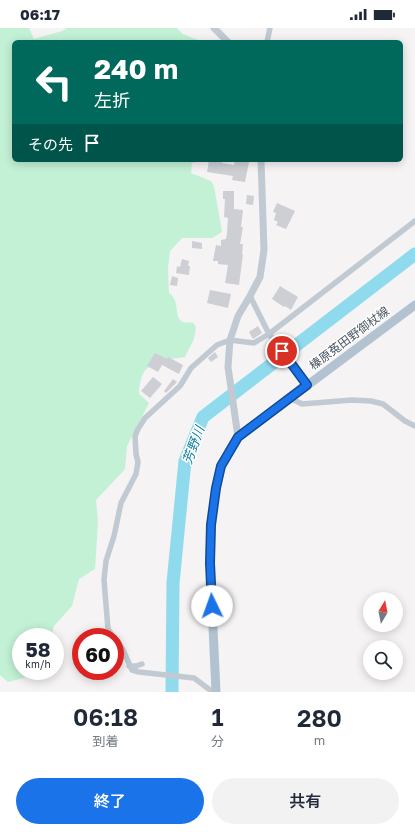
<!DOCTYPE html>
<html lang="ja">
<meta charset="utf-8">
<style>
body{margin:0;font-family:"Golos Text","Noto Sans JP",sans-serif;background:#f2f2f3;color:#1f2937;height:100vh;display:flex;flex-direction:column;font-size:15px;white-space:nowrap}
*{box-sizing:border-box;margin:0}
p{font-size:13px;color:#747a83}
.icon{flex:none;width:22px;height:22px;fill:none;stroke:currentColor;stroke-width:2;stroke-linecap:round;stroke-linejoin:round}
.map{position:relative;height:664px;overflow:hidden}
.sheet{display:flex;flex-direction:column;background:#fff;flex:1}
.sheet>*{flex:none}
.top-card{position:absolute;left:12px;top:12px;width:391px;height:122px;border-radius:6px;box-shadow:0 2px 10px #0003;background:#00695c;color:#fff;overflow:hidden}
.needle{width:26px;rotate:10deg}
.tools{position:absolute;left:363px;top:564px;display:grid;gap:8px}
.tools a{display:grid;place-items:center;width:40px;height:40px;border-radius:50%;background:#fff;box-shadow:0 2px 10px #0003;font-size:20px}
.speed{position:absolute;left:12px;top:600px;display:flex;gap:8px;font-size:20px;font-weight:700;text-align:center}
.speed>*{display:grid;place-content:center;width:52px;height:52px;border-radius:50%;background:#fff;box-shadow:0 2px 10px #0003;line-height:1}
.speed small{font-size:10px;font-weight:400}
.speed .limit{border:6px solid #d22;background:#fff;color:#111}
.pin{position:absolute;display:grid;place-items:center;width:34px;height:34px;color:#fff;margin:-17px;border:2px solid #fff;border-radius:50%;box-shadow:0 1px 4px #0007}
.me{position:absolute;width:44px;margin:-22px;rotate:357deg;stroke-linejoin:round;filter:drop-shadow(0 0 3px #0008)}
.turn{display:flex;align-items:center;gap:14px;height:84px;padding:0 16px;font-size:18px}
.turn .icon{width:52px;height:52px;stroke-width:2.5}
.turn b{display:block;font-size:28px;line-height:34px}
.then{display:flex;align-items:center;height:38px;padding:0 16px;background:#0003;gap:8px;font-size:15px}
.eta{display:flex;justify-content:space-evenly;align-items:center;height:68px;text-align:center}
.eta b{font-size:24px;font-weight:600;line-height:28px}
.cta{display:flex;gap:8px;margin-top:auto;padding:8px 16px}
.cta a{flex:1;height:46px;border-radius:24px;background:#1a73e8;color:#fff;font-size:16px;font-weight:600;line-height:46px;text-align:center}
.cta a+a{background:#f2f2f3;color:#1f2937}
.status{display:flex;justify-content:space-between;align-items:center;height:28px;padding:0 20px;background:#fff;direction:ltr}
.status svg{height:11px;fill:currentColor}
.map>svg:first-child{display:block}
.green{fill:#c3f1d5}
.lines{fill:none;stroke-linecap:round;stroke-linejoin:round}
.river{stroke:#90daee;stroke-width:13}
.building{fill:#cdcfd5}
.minor{stroke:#c1cad2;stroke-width:5.5}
.tertiary{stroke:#c1cad2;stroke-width:7}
.primary{stroke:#b3c2d1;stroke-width:9}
.route-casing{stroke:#114b97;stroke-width:10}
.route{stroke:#1a73e8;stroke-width:7}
.labels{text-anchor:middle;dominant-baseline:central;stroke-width:3;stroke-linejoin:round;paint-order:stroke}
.street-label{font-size:12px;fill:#4a5661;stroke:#fff}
.water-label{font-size:13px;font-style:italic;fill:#0c7c9b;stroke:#fff}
</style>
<div class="status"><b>06:17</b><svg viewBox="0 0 49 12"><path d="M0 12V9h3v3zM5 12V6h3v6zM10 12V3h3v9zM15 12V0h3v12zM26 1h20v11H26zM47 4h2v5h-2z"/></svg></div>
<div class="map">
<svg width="415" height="664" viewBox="0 0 415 664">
<rect width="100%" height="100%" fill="#f5f3f3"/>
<path class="green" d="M0 0H29L34 11 62 3 67 0H177L183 6 198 12 199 14H14V132H204L192 135 191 145 211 153 214 158 222 204 212 210H182L170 223 168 240 169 265C181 273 173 290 183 294 186 295 190 294 193 295L196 299 194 311 185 329C158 333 140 332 139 366L149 375 127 418 125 441 96 472 98 494 95 541 79 551 72 578 54 598 51 609H21V643H32L24 650 8 654 0 647Z"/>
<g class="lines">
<path class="river" d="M172 664 173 555 185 433 203 389 415 226"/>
</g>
<path class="building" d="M209 132H222V135L234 137 235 132 249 134 245 154 232 152 233 148 207 144Z
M223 163H234V181L243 182 241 199H243L240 216H243L242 226H243L239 257 225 255 228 237 218 236V233H213L216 217 221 218V212L226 211 227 205 228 190 224 189 225 171H223Z
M247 167 254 168 253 177 246 176Z
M277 175 295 183 286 201 276 197 278 194 274 192 276 185 273 184Z
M192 213 202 215V221L192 220Z
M182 231 189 233 188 238H190L189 247 176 245 177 238 180 239Z
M172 248 178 250 177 258 170 257Z
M280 258 298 269 291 282 285 278 284 279 272 271Z
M210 262 231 266 228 280 207 275Z
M258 298 262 305 253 311 249 304Z
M215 324 218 329 211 334 208 330Z
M155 325 167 331 168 329 183 337 179 346 162 337 158 344 147 338Z
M153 349 162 356 150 370 141 363Z
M173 351 177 354 166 365 164 363Z"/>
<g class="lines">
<path class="minor" d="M267 14 270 0
M250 268 269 306 307 357
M290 370 302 376 352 372 371 373 383 376 405 393 415 398
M113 609 108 601 104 552 106 533 114 508 121 475 136 446 138 434 136 426 135 408 138 401 145 390 180 358 191 340 217 317 230 312 254 315 269 306 415 193
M115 612 122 620 132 642 139 644 194 650 210 662 215 664
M129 638H136L142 636"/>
<path class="tertiary" d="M214 0 228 14
M238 409 228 339 230 312 238 288 250 268 260 249 264 222 261 132"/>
<path class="primary" d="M216 664 210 535 211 497 216 460 221 438 238 409 415 277"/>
</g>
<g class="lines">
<g class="route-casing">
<path id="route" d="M212 578 210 535 211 497 216 460 221 438 238 409 307 357 282 323"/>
</g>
<use href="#route" class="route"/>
</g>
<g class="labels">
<g class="street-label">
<text transform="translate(349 310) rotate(-37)">榛原菟田野御杖線</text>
</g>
<g class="water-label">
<text transform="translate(193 417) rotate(-70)">芳野川</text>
</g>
</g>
</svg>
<div class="tools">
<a><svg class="needle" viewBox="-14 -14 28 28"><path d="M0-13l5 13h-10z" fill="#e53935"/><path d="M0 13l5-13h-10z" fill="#747a83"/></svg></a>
<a><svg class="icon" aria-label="search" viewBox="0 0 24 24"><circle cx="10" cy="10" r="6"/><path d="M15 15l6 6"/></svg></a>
</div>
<div class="speed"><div>58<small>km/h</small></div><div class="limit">60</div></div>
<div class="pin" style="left:282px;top:323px;background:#d93025"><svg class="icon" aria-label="arrive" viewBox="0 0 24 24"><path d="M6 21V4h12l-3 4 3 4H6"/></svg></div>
<svg class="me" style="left:212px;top:578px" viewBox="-20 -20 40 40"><circle r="19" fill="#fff"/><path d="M0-13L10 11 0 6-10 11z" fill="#1a73e8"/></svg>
<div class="top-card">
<div class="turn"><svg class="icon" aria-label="left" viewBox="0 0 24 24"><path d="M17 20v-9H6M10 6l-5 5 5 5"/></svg><div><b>240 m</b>左折</div></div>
<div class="then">その先<svg class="icon" aria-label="arrive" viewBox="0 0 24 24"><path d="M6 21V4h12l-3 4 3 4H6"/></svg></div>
</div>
</div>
<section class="sheet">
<div class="eta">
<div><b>06:18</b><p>到着</p></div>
<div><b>1</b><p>分</p></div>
<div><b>280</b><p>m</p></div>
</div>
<div class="cta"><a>終了</a><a>共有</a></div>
</section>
